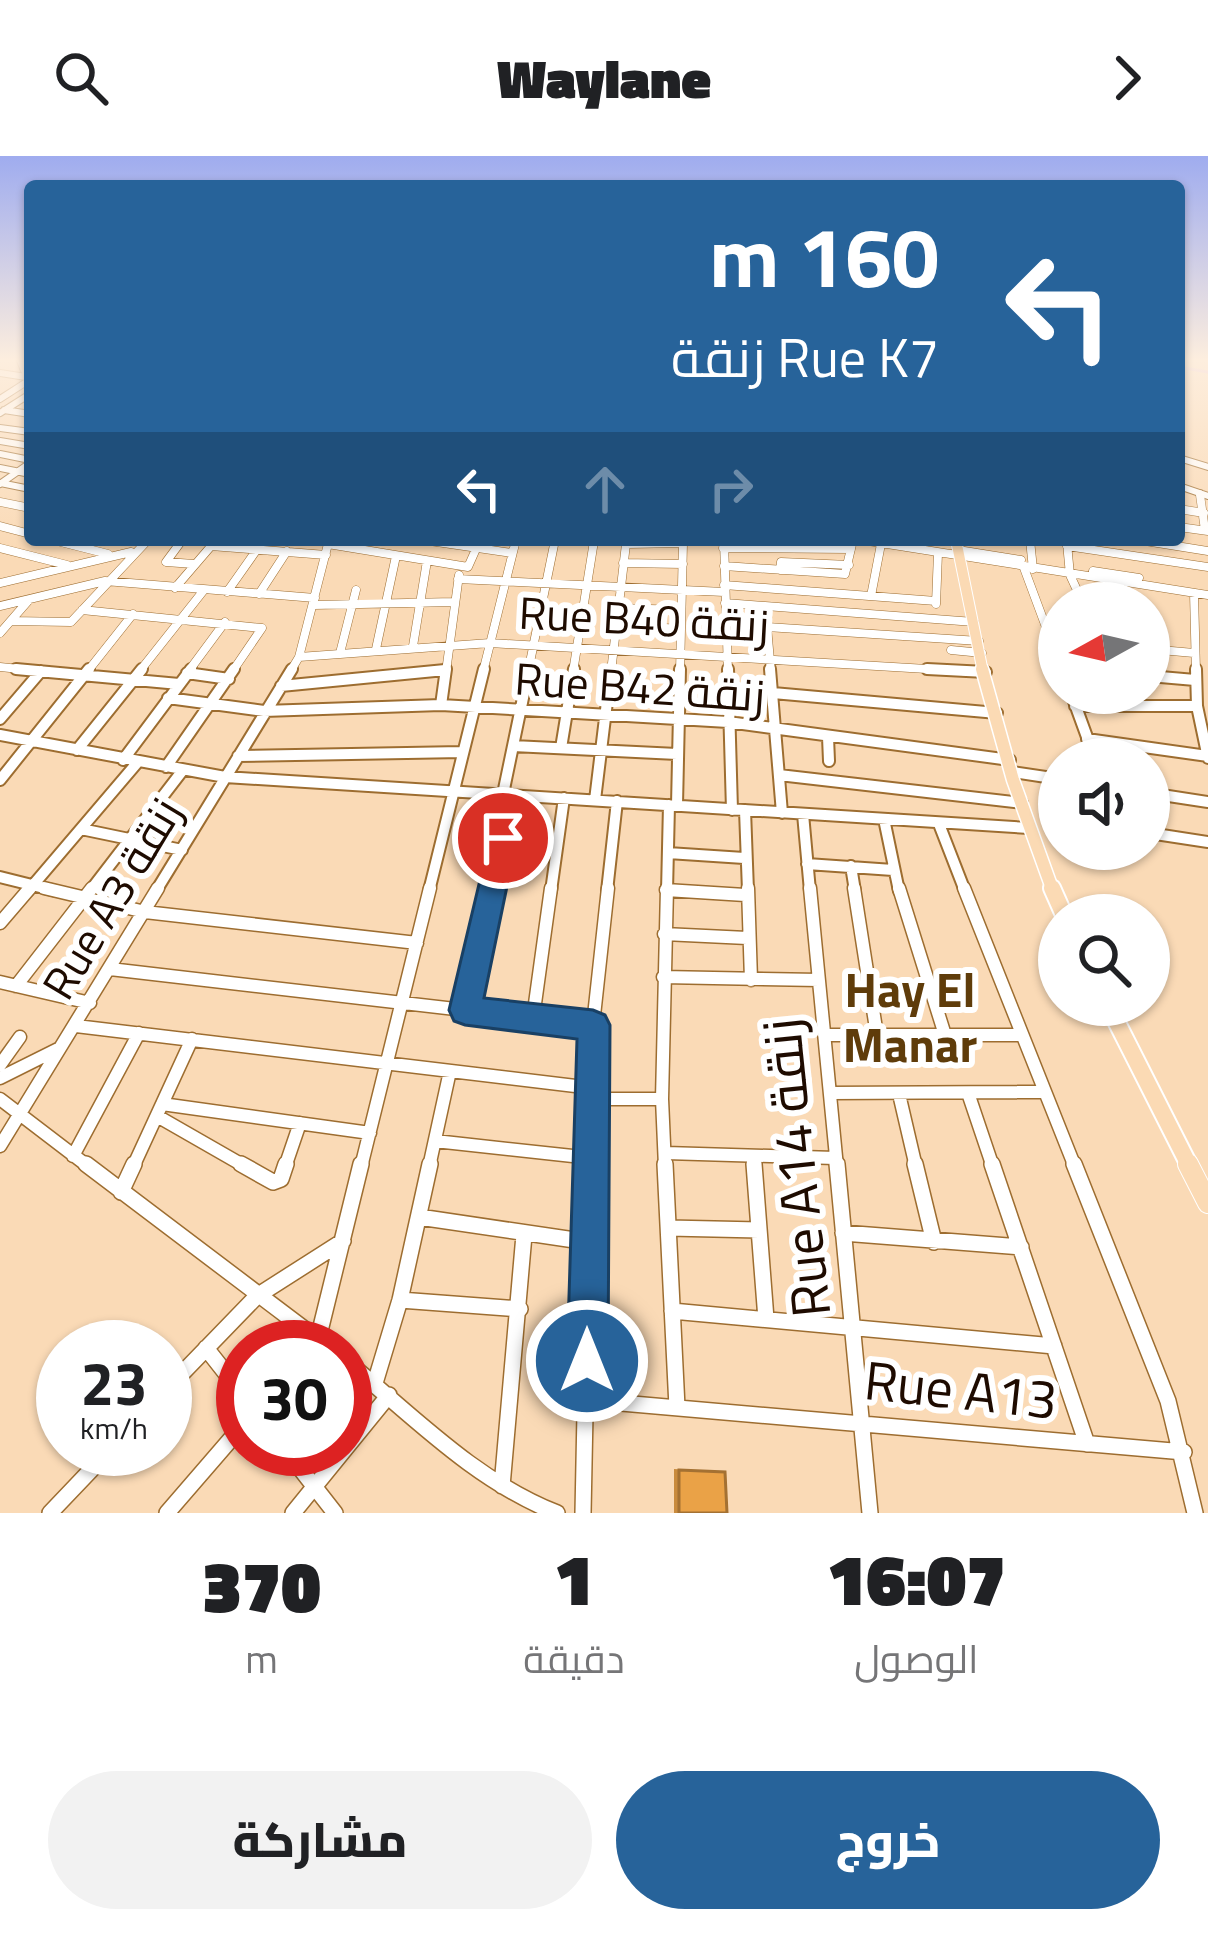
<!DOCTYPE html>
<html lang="ar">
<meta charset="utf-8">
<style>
body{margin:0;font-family:"Titillium Web",Cairo,sans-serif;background:#f2f2f2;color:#202124;direction:rtl;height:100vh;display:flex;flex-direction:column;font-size:45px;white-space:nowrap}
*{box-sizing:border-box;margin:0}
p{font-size:39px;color:#757577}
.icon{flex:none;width:66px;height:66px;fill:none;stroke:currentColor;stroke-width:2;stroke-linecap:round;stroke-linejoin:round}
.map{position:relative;height:1357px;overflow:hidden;direction:ltr}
.side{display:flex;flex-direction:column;background:#fff;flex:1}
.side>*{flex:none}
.guide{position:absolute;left:24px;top:24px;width:1161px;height:366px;border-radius:12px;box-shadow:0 3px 9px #0004;direction:rtl;background:#27639a;color:#fff;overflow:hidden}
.needle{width:78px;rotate:262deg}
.fabs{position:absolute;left:1038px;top:426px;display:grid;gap:24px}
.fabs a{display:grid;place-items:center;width:132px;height:132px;border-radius:50%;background:#fff;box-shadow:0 3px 9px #0004;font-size:60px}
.speed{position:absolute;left:36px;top:1164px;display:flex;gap:24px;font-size:60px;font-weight:700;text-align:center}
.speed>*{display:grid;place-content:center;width:156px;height:156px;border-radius:50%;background:#fff;box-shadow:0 3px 9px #0004;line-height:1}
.speed small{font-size:30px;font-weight:400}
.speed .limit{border:18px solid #d22;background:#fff;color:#111}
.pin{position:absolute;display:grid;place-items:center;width:102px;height:102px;color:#fff;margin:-51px;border:6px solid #fff;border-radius:50%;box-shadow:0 3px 12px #0007}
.me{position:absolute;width:132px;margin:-66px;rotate:0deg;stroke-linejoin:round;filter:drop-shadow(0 0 9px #0008)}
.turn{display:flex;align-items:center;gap:42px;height:252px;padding:0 48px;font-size:54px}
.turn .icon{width:156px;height:156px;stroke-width:2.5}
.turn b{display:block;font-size:84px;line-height:102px}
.lanes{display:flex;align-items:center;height:114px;padding:0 48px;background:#0003;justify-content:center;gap:60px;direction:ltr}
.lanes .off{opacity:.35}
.eta{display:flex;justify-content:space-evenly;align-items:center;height:204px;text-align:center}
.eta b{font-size:72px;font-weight:800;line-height:84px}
.cta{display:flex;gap:24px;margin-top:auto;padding:24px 48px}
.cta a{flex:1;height:138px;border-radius:72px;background:#27639a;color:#fff;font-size:48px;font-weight:800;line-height:138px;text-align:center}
.cta a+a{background:#f2f2f2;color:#202124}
header{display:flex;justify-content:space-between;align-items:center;height:156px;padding:0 48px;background:#fff;font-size:54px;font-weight:800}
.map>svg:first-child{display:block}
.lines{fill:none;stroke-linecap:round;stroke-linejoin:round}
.stream{stroke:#d3a0fa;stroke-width:3}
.minor-far4-casing{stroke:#9d6d30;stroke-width:8}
.minor-far3-casing{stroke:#9d6d30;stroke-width:9}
.minor-far2-casing{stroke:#9d6d30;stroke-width:14}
.minor-far1-casing{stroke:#9d6d30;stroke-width:15}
.minor-casing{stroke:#9d6d30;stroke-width:18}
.major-far3-casing{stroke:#fff;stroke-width:12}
.major-far2-casing{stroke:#fff;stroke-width:15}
.major-far1-casing{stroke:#fff;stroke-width:20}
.major-casing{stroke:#fff;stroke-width:22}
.minor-far4{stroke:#fff;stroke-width:6}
.minor-far3{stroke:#fff;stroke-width:8}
.minor-far2{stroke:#fff;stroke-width:10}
.minor-far1{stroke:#fff;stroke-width:12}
.minor{stroke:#fff;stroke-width:15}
.major-far3{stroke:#fbdab4;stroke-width:10}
.major-far2{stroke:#fbdab4;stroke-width:12}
.major-far1{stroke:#fbdab4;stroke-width:16}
.major{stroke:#fbdab4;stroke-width:20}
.wall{fill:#c98b3d}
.building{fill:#eaa247;stroke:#a47132;stroke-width:3}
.route{fill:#27639a;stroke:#194064;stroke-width:3}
.labels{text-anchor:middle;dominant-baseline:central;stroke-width:12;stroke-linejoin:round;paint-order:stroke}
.street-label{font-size:45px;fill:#1e0b00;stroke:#fff}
.neighbourhood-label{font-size:48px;font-weight:bold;fill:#5f3c0a;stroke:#fff}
.near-street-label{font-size:54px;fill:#1e0b00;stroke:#fff}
</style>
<header><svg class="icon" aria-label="forward" viewBox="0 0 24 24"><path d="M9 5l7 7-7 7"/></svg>Waylane<svg class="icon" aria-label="search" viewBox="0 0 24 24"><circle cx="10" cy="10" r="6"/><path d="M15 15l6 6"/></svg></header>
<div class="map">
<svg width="1208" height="1357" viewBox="0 0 1208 1357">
<rect width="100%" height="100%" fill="#fadab6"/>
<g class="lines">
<path class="stream" d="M1179 211 1208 216"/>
<g class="minor-far4-casing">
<path id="minor-far4" d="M19 202 29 227
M0 217 26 221
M0 243 28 225
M4 254 30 258
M0 257 30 238
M0 272 30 276
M0 285 30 290
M0 298 30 304
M1179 302 1208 311
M0 312 30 318
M0 327 30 333
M0 328 30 307
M1179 330 1208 340
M1200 337 1201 342"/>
</g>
<g class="minor-far3-casing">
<path id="minor-far3" d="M1200 339 1205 374
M0 346 30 352
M1179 353 1204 357
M0 370 30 378
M1179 371 1208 375
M53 384 108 398
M172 384 180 387 166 406 194 408
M423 384 512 397
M724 384 728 516
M862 384 1208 439
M1030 384 1033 413
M1139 384 1208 395
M1067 387 1070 419 1083 447
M328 388 468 411 480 384
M211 390 326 399
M1067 390 1208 411
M0 392 67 409
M723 392 851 393
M953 398 958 394 1021 404
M623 407 683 408
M724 410 845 418 853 384
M1024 412 1059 506
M780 414 781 406 849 409
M1093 415 1139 422
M458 423 724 436
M0 427 131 396
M724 429 936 445
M175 432 212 389
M227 436 258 392
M1194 437 1196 516
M259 438 287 395
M871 440 881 388
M725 447 974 466
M936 448 938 397
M314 449 454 446
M0 450 105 425 315 442
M618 452 681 454
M82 454 262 472 232 516
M11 465 71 466 148 384
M616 469 681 473
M0 477 28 445
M413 490 427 405
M376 493 396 400
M1149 493 1194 497
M951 494 982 497
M340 497 356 434
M299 501 490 487 978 516
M0 511 48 516
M87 516 133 458
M139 516 204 434
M188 516 225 466
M290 516 299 501 329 384
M429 516 445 514
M446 516 459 419
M483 516 516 384
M528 516 555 384
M573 516 594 385 586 384
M611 516 626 388 683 387 680 516
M771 516 767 471 979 485"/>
</g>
<g class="minor-far2-casing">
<path id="minor-far2" d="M16 513 179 528
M728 513 732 654
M770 513 782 657
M927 513 986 516
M1196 513 1197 550 1208 602
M187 517 229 523
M1149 520 1195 524
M281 530 445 514
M773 537 997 557
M1071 537 1095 603
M168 542 264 555 441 549 728 566 1010 604
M441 549 446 513
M1075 550H1197
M0 563 41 515
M0 579 225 621 1029 672
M828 581 829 605
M1087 583 1208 600
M513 590 677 598
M561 592 574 513
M77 594 142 513
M238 600 462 596
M123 604 191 513
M166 611 234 513
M1013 616 1059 623
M779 619 1022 647
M0 624 89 513
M1149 637 1208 646
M503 638 529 513
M595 644 611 513
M677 649 680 513
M745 654 748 735
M803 658 810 735
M884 663 899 735
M939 668 965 735
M81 673 182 694
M1149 677 1208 686
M668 697 744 702
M807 708 893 714
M851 710 855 735
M0 721 56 735
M666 734 676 735
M28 735 137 607
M90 735 183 614
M156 735 292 513
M429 735 484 513
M492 735 513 639
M551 735 564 642
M607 735 617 645
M667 735 669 649"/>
</g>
<g class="minor-far1-casing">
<path id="minor-far1" d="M44 732 145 756 417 787
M748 732 751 824
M810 732 837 1011
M854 732 877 879
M899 732 945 879
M964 732 1075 1011
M666 734 745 739
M0 767 30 732
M664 778 747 782
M110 813 593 869
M663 821 819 824
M0 826 90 847
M16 830 92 732
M465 855 492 732
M533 862 551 732
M76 870 592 932
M824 879H1020
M0 909 20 881
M0 922 60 892
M830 937 1042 936
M968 937 993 1011
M899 938 916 1011
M0 943 89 1011
M592 943H662
M162 948 370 977
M157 960 246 1011
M435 985 591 1002
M0 990 158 732
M666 997 835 1002
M73 1000 139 877
M753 1000 754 1011
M133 1011 192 883
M285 1011 300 967
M361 1011 430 732
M429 1011 450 915
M590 1011 593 869 608 732
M665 1011 662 943 667 732"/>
</g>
<g class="minor-casing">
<path id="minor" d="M86 1008 328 1191
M241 1008 273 1026 281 1023 286 1008
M665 1008 677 1251
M754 1008 766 1163
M837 1008 870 1357
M915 1008 934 1086
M992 1008 1087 1288
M1074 1008 1168 1245 1195 1357
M121 1036 134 1008
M419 1061 588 1086
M669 1072 759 1074
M843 1077 1021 1091
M400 1144 520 1153
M672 1155 1054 1190
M318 1183 361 1008
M206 1192 243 1239
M345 1204C412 1259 475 1325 557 1357
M375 1227 400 1144 430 1008
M165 1235 257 1140 343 1085
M587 1244 1184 1296
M285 1293 335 1357
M345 1293 389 1239
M502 1330 524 1079
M50 1357 111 1293
M167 1357 243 1269
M293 1357 345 1293
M583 1357 590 1008"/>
</g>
<g class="major-far3-casing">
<path id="major-far3" d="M956 384 983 516"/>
</g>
<g class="major-far2-casing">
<path id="major-far2" d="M982 513 1013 624 1053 735"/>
</g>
<g class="major-far1-casing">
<path id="major-far1" d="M1052 732 1064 759
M1108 849 1190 1011"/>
</g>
<g class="major-casing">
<path id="major" d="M1188 1008 1208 1047"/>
</g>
<use href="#minor-far4" class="minor-far4"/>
<use href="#minor-far3" class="minor-far3"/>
<use href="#minor-far2" class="minor-far2"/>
<use href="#minor-far1" class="minor-far1"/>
<use href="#minor" class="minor"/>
<use href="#major-far3" class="major-far3"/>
<use href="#major-far2" class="major-far2"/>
<use href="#major-far1" class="major-far1"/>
<use href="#major" class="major"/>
</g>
<path class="wall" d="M674 1313 725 1316 727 1357H674Z"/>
<path class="building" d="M679 1314 725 1316 727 1357H679Z"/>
<linearGradient id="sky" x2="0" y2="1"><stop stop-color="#9facef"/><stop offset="0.52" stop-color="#fdeede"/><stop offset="1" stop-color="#fdeede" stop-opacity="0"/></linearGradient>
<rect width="1208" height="392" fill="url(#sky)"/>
<path class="route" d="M503 671 517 682 484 842 593 854 605 859 610 869 608 1205 602 1219 587 1226 573 1219 567 1205 577 883 465 869 454 865 449 854 490 682Z"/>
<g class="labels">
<g class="street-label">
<text transform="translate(644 462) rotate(3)">Rue B40 زنقة</text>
<text transform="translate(640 530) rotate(4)">Rue B42 زنقة</text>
<text transform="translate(111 742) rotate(-59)">Rue A3 زنقة</text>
</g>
<g class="neighbourhood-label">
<text x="910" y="833">Hay El<tspan x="910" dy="55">Manar</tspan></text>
</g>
<g class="near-street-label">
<text transform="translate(795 1012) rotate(-96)">Rue A14 زنقة</text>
<text transform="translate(961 1233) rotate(6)">Rue A13</text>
</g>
</g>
</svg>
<div class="fabs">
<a><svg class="needle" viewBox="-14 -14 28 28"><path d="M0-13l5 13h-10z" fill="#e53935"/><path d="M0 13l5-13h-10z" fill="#757577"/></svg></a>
<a><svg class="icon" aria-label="sound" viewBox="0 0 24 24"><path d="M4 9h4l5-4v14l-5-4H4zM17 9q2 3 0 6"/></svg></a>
<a><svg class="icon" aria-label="search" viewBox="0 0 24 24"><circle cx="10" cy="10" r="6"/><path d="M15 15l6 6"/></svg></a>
</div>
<div class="speed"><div>23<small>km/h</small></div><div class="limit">30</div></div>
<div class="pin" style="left:503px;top:682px;background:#d93025"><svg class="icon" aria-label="arrive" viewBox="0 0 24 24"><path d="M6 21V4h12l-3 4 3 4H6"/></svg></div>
<svg class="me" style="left:587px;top:1205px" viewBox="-20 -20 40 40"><circle r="17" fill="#27639a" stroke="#fff" stroke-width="3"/><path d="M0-11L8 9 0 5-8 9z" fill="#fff"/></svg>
<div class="guide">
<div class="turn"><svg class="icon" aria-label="left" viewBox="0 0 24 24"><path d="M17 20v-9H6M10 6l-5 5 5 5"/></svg><div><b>160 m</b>Rue K7 زنقة</div></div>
<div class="lanes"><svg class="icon" aria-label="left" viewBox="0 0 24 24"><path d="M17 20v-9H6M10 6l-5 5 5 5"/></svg><svg class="icon off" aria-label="ahead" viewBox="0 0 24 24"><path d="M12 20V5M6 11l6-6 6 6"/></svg><svg class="icon off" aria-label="right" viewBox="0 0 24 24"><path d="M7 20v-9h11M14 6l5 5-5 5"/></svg></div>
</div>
</div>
<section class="side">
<div class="eta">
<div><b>16:07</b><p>الوصول</p></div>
<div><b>1</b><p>دقيقة</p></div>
<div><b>370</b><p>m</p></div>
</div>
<div class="cta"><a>خروج</a><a>مشاركة</a></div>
</section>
